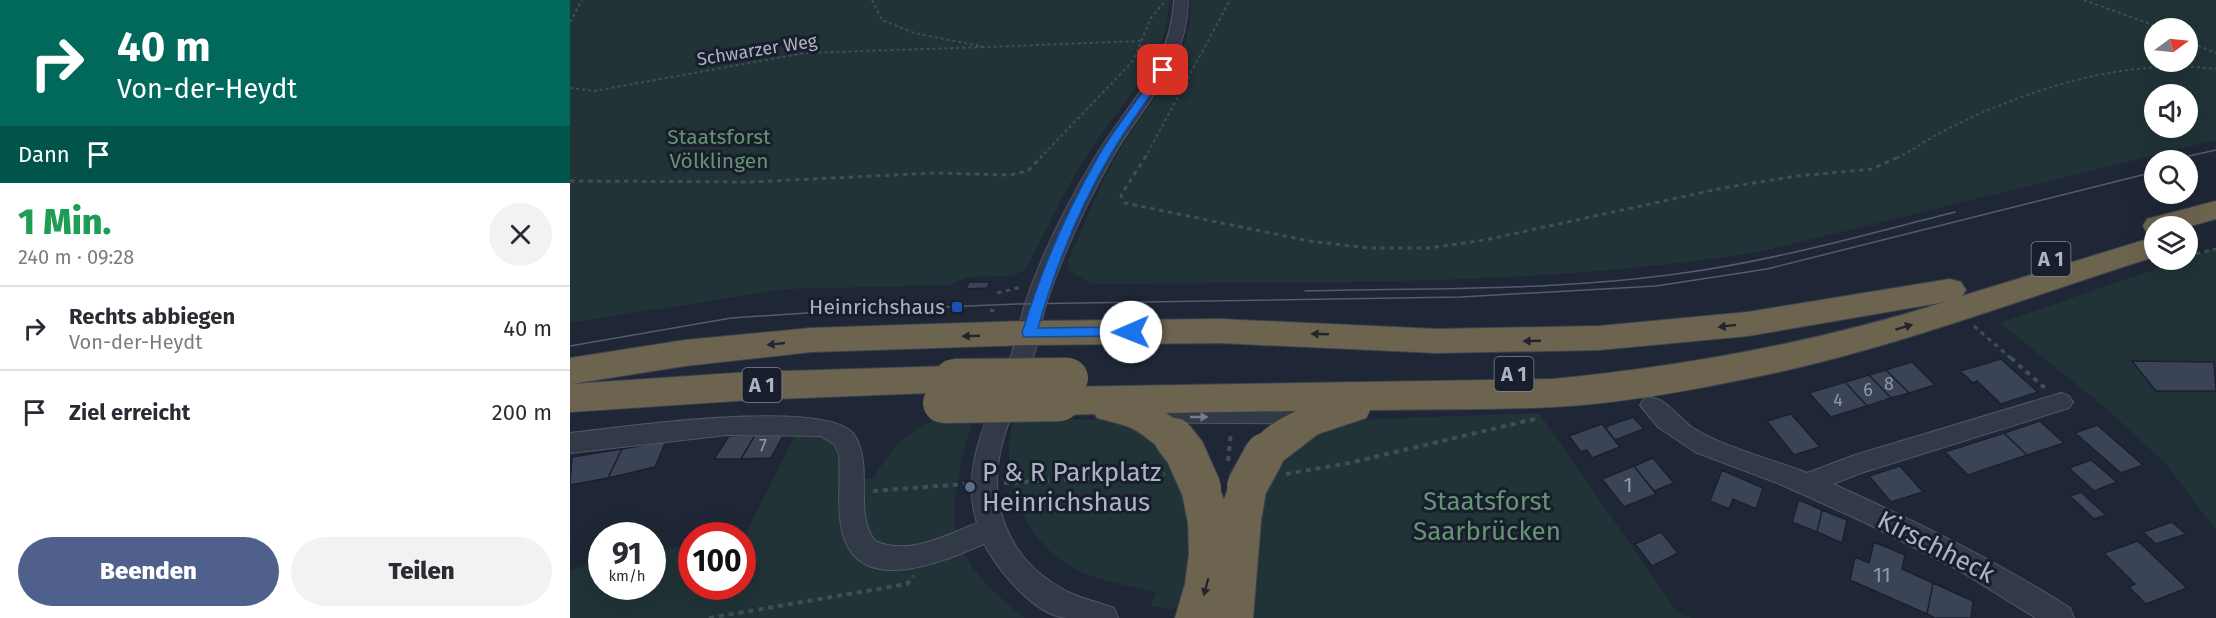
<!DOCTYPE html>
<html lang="de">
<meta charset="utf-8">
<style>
body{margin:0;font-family:"Fira Sans",sans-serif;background:#f2f2f3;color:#2b2b33;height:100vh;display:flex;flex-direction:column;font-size:22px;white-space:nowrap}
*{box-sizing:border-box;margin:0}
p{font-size:20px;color:#7c7c81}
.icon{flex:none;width:33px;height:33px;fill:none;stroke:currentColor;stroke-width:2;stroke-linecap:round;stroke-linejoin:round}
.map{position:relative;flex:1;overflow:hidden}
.side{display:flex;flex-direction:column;background:#fff;width:570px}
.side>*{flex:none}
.guide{background:#00695c;color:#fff;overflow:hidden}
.needle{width:39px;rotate:75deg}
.tools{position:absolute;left:1574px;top:18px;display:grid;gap:12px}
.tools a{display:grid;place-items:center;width:54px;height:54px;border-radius:50%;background:#fff;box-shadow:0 6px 24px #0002;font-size:30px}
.speed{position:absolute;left:18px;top:522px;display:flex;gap:12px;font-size:30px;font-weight:700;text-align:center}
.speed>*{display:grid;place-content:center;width:78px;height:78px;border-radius:50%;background:#fff;box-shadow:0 6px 24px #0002;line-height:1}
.speed small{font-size:15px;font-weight:400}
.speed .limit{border:9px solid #d22;background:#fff;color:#111}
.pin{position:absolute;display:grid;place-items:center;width:51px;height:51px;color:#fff;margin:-26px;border-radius:12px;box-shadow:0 3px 9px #0006}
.me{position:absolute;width:66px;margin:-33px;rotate:269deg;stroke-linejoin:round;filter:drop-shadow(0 0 4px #0008)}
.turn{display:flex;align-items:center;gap:21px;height:126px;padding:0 18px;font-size:27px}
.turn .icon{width:78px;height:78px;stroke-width:2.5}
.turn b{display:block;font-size:42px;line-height:51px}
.then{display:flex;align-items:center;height:57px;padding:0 18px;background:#0003;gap:12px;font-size:22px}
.round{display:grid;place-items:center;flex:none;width:63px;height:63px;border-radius:32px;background:#f2f2f3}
.overview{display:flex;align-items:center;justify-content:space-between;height:102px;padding:0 18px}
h1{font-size:36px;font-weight:800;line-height:45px;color:#1e9e55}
.cta{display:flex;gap:12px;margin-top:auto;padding:12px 18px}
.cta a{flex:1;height:69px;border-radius:36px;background:#50608c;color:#fff;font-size:24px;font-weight:800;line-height:69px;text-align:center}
.cta a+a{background:#f2f2f3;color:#2b2b33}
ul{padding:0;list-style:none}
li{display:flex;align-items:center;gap:18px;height:84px;padding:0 18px;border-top:2px solid #e1e1e2}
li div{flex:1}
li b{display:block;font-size:22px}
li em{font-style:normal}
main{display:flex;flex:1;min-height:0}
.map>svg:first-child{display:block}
.green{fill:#213337;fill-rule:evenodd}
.building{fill:#3b4457;stroke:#1a202d;stroke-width:1.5}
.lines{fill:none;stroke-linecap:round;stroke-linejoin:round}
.service-casing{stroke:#505665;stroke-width:15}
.minor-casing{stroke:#505665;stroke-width:2}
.motorway-casing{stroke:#3d4351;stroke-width:2}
.path-far2{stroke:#3e5055;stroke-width:2;stroke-dasharray:3 3;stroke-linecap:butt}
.path-far1{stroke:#3e5055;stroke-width:3;stroke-dasharray:4.5 4.5;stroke-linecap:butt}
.path{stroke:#3e5055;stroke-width:4;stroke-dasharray:5 5;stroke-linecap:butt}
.service{stroke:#323947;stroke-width:13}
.minor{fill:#323947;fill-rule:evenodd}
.motorway{fill:#6d644f;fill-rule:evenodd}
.tram{stroke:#545c6e;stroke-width:1.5}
.motorway-bridge-casing{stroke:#3d4351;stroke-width:42;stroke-linecap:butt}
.motorway-bridge{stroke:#6d644f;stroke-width:40}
.oneway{fill:#20252f}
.oneway2{fill:#757c8c}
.route{fill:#1a73e8;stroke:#114b97;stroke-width:1.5}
.transit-dot{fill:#1a4fb4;stroke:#181e2b;stroke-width:2}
.service-dot{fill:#5c6f8a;stroke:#181e2b;stroke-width:2}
.labels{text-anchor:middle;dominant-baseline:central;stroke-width:6;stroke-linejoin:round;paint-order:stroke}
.far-street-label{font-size:18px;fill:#acb3c4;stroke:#181e2b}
.number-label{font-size:18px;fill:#9097a9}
.shield{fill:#181e2b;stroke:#808696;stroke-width:1.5}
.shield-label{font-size:20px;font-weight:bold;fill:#acb3c4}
.park-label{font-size:21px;fill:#649474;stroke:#181e2b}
.poi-label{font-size:21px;fill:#acb3c4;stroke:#181e2b;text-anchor:end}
.near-number-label{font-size:21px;fill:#9097a9}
.near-poi-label{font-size:26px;fill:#acb3c4;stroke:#181e2b;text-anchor:start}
.near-park-label{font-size:26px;fill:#649474;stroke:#181e2b}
.near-street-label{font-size:26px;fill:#acb3c4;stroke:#181e2b}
</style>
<main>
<section class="side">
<div class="guide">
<div class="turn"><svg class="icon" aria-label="right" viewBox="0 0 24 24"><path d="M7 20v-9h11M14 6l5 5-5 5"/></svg><div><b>40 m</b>Von-der-Heydt</div></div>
<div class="then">Dann<svg class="icon" aria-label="arrive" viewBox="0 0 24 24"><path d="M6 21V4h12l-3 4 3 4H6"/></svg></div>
</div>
<div class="overview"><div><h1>1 Min.</h1><p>240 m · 09:28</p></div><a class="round"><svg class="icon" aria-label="close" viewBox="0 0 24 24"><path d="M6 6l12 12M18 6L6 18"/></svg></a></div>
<ul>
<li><svg class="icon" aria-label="right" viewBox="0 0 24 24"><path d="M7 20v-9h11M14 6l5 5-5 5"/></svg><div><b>Rechts abbiegen</b><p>Von-der-Heydt</p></div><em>40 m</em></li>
<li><svg class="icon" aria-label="arrive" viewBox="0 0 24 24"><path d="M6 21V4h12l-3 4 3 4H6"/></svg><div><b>Ziel erreicht</b></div><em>200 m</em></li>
</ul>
<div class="cta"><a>Beenden</a><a>Teilen</a></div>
</section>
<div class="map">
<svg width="1646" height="618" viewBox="0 0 1646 618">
<rect width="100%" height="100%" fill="#1f2736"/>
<path class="green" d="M0 0H599C599 61 550 104 519 152 495 189 476 231 455 270L442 276 397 277 380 285 216 289 0 323Z
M620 0H1646V140L1194 251C973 287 746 282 522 284L498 270V261C513 226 528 190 546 156 573 106 626 62 620 0ZM1617 28V62H1584V28ZM1617 94V128H1584V94Z
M1646 248V530L1596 464 1537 409 1430 323Z
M969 413 1108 613 1122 618H684L688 527 695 488 717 454 759 426 803 419Z
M403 418C393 453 377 507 389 542 400 573 430 598 455 618H0V570L31 561 32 586H82L83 550 121 545 122 586H172L173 538 227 432 256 434C268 449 271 463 273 483L303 478C318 455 337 429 365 420 375 416 392 419 403 418Z
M444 418 536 420 562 425 593 447 624 510 614 604 602 609 581 606 586 592C564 587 539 583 518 575 456 551 427 480 444 418Z"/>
<path class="building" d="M399 282H420L417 288 396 289Z
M1431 359 1468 392 1431 404 1407 381 1403 383 1390 371Z
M1562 361 1644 362 1646 391H1586Z
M1342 362 1365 385 1339 393 1316 370Z
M1316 370 1339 393 1321 398 1299 375Z
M1299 375 1321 398 1297 406 1275 382Z
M1275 382 1297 406 1261 417 1239 393Z
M1221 414 1250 447 1224 455 1197 421Z
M1063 417 1074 429 1045 440 1035 427Z
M1470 421 1494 443 1457 455 1434 433Z
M1032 424 1050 447 1022 458 1017 450 1011 452 999 436Z
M1527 425 1573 465 1551 473 1505 433Z
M1434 433 1457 455 1398 475 1375 452Z
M214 434 201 458 171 459 185 435Z
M185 435 171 459H144L159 436Z
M96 441 85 467 38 478 52 449Z
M52 449 38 478 0 485 2 457Z
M1083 458 1104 483 1084 491 1064 466Z
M1521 460 1547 482 1524 491 1499 468Z
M1064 466 1086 494 1054 507 1032 479Z
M1330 466 1353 492 1321 502 1299 476Z
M1152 470 1193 488 1186 509 1163 499 1159 509 1140 501Z
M1511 492 1536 515 1524 519 1500 496Z
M1229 500 1252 510 1247 532 1222 522Z
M1252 510 1277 520 1272 543 1247 532Z
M1602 522 1616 534 1586 544 1573 532Z
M1091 532 1108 553 1082 566 1065 544Z
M1568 541 1617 588 1576 604 1559 587 1565 584 1534 553Z
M1304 542 1335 555 1332 569 1363 583 1357 614 1280 580 1285 557 1299 563Z
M1363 583 1403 601 1401 618H1365L1357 614Z"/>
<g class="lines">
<g class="service-casing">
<path id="service" d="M589 416 727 417"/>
</g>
<g class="minor-casing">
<path id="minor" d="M604 0H618C617 68 574 102 543 156 517 202 494 251 477 301 471 318 470 337 464 354 455 384 440 413 432 444 417 501 437 557 489 587 506 598 526 601 544 608L548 618C531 618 513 618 496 618 464 615 429 571 414 544 370 563 283 600 271 525 267 502 271 478 269 455L265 445 251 436 157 435 0 453V433C47 428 262 396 285 436 304 468 283 512 305 541 339 556 375 536 407 523 388 463 424 408 442 353 448 337 450 320 455 304 472 253 498 202 526 156 558 102 601 67 604 0Z
M1491 393 1499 396 1503 402 1499 408 1291 473 1263 484C1345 521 1425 560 1500 608L1504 618H1466L1390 571 1296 523 1212 485 1125 452 1088 427 1070 405 1074 399C1093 392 1107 418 1123 428 1158 449 1199 458 1237 473L1285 455Z"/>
</g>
<g class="motorway-casing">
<path id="motorway" d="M1646 201V219L1617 227 1584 226V234L1577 233 1573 226 1577 219Z
M1584 237V257C1448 300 1315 352 1175 379 1112 392 1046 404 982 407 922 410 861 409 800 410L796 418 748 434 709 464 695 469 681 464 676 453C686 433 706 420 726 411L596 413 617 427 623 438 617 449C588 458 583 437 559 427 549 423 537 421 527 418L525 414 490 415 477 411 472 401 477 391 490 387 983 379C1117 366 1247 342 1375 302L1178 336 1029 350 867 353 650 343 459 345 241 352 115 366 1 384 180 372 384 366 397 370 402 379 397 388 384 392 180 400 0 412V358L115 340 241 328 459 321 650 319 867 329 1029 326 1178 312 1380 279 1391 282 1396 290 1392 296Z
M677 469 691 474 697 486 691 521 683 618H605L615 584 619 553 618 523 611 488 617 476 631 471 645 476 654 500 663 474Z"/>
</g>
<path class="path-far2" d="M302 0 312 20 344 33 415 47 572 41
M1514 0 1591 28
M0 22 12 0
M1617 41 1646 53
M1617 55 1624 50 1618 43
M0 88 24 91 235 53 415 47
M470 158 563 61 581 18 595 1
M575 158 660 0
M1327 158C1345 149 1361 137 1379 128 1461 88 1555 58 1646 69"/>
<path class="path-far1" d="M576 156 551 195 555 203 739 241 799 248H859L915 240 1153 188 1227 176 1302 169 1330 156
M0 181 181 182 364 173 439 175 458 171 472 156
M1617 256 1646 249
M1591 262 1601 260
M427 293 452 287
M420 310 429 312
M1404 326 1443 360"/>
<path class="path" d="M1441 358 1476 389
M658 461 661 432
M716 474 779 463 969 418
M434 483 595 474
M303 491 395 484
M139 618 337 584 344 576"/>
<use href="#service" class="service"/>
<use href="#minor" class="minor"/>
<use href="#motorway" class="motorway"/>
<path class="tram" d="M1601 160 1646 150
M735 291C863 288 993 291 1120 272 1210 259 1297 234 1385 212
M0 346 161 318 251 312 447 304 891 297 1086 286 1197 269 1584 172"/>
<g class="motorway-bridge-casing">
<path id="motorway-bridge" d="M384 379 498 378
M373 403 490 401
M604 438 615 452 631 488
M677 486 695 453"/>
</g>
<use href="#motorway-bridge" class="motorway-bridge"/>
</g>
<defs><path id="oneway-solid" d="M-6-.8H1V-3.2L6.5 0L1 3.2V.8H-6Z" transform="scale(1.5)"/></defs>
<g class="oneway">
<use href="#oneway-solid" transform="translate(1157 326) rotate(173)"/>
<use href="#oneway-solid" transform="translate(1334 327) rotate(-17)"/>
<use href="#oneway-solid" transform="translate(750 334) rotate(-178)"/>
<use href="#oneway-solid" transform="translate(401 336) rotate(178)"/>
<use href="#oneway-solid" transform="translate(962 341) rotate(178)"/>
<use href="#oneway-solid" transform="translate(206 344) rotate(174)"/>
<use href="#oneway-solid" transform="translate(636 587) rotate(105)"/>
</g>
<use class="oneway2" href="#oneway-solid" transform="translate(629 417)"/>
<path class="route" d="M590 68 598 70C579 98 558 125 541 154 509 208 485 268 468 328L561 327 568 332 561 336 454 337 452 333C471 271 496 212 529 155 547 125 570 97 590 68Z"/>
<rect class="transit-dot" x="381" y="301" width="12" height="12" rx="3"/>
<circle class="service-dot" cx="400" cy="487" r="6"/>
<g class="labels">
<g class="far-street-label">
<text transform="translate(187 50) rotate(-9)">Schwarzer Weg</text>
</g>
<g class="number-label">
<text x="1319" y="384">8</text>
<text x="1298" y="390">6</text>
<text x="1268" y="400">4</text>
<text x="193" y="446">7</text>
</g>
<g class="shield">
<rect x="1461.5" y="242" width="39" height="34" rx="4.5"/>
<rect x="924.5" y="357" width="39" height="34" rx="4.5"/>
<rect x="172.5" y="368" width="39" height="34" rx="4.5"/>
</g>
<g class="shield-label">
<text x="1481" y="259">A 1</text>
<text x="944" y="374">A 1</text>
<text x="192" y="385">A 1</text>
</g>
<g class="park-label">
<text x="149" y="137">Staatsforst<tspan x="149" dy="24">Völklingen</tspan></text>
</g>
<g class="poi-label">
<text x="375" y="307">Heinrichshaus</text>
</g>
<g class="near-number-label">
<text x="1058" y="485">1</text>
<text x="1312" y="575">11</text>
</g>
<g class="near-poi-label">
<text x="412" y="472">P &amp; R Parkplatz<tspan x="412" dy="30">Heinrichshaus</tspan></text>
</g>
<g class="near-park-label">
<text x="917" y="501">Staatsforst<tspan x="917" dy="30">Saarbrücken</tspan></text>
</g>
<g class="near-street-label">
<text transform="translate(1366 547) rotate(27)">Kirschheck</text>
</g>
</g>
</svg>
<div class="tools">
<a><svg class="needle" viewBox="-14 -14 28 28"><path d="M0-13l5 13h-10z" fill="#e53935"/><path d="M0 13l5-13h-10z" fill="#7c7c81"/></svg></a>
<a><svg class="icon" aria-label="sound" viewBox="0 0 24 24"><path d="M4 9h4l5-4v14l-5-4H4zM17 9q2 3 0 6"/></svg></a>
<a><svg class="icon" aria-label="search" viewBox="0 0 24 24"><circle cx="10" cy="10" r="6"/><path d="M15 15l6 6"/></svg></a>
<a><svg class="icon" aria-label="layers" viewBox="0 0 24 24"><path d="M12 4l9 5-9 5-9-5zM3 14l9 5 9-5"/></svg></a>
</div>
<div class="speed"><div>91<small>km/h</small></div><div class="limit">100</div></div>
<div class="pin" style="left:593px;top:70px;background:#d93025"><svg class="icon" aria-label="arrive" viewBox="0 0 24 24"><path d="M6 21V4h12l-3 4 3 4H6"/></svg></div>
<svg class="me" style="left:561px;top:332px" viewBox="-20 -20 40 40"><circle r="19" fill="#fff"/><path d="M0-13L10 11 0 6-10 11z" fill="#1a73e8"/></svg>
</div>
</main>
